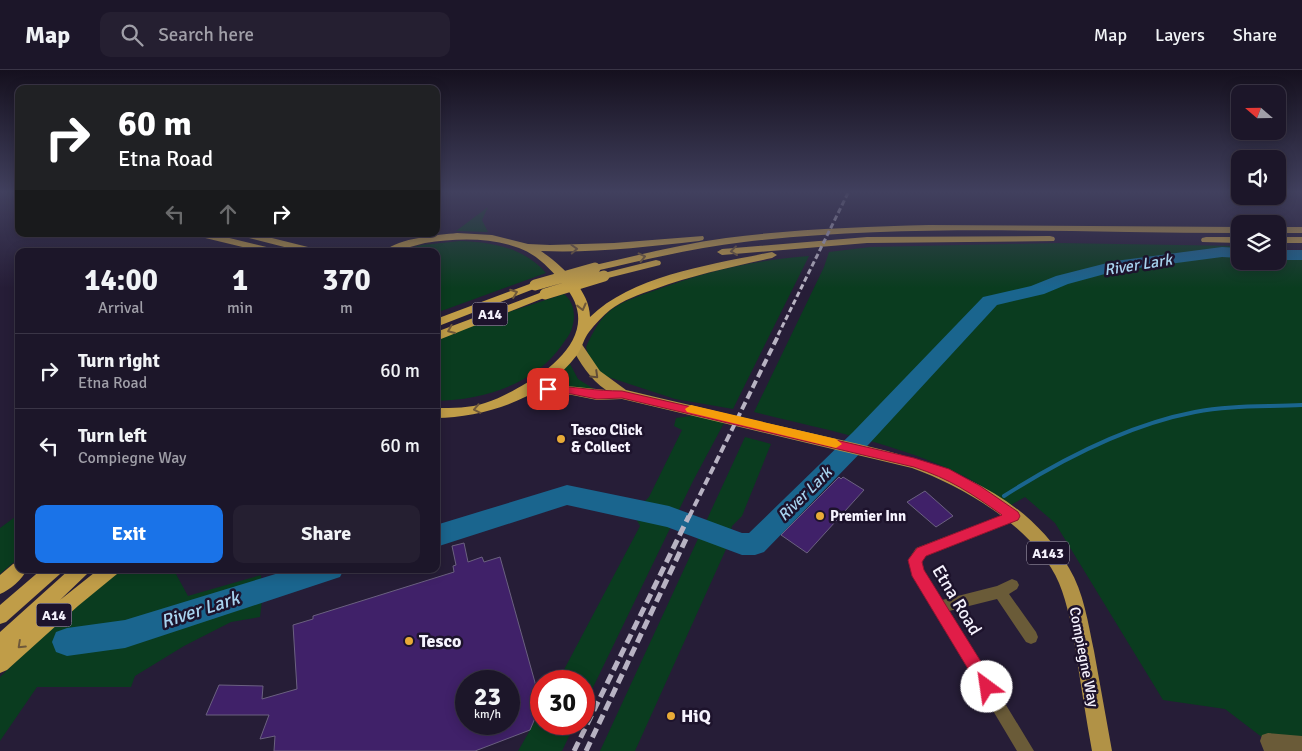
<!DOCTYPE html>
<style>
body{margin:0;font-family:Signika,sans-serif;background:#251f31;color:#f1f3f6;height:100vh;display:flex;flex-direction:column;font-size:19px;white-space:nowrap}
*{box-sizing:border-box;margin:0}
p{font-size:16px;color:#a09fa8}
.icon{flex:none;width:28px;height:28px;fill:none;stroke:currentColor;stroke-width:2;stroke-linecap:round;stroke-linejoin:round}
.map{position:relative;flex:1;overflow:hidden}
.drawer{position:absolute;left:15px;top:178px;width:425px;height:325px;display:flex;flex-direction:column;background:#1c1629;border-radius:10px;box-shadow:0 2px 12px #0003,0 0 0 1px #3a3546}
.drawer>*{flex:none}
.hud{position:absolute;left:15px;top:15px;width:425px;height:152px;border-radius:10px;box-shadow:0 2px 12px #0003,0 0 0 1px #3a3546;background:#202124;color:#fff;overflow:hidden}
.needle{width:32px;rotate:290deg}
.buttons{position:absolute;left:1231px;top:15px;display:grid;gap:10px}
.buttons a{display:grid;place-items:center;width:55px;height:55px;border-radius:10px;background:#1c1629;box-shadow:0 2px 12px #0003,0 0 0 1px #3a3546;font-size:25px}
.speed{position:absolute;left:455px;top:600px;display:flex;gap:10px;font-size:25px;font-weight:700;text-align:center}
.speed>*{display:grid;place-content:center;width:65px;height:65px;border-radius:50%;background:#1c1629;box-shadow:0 2px 12px #0003,0 0 0 1px #3a3546;line-height:1}
.speed small{font-size:12px;font-weight:400}
.speed .limit{border:8px solid #d22;background:#fff;color:#111}
.pin{position:absolute;display:grid;place-items:center;width:42px;height:42px;color:#fff;margin:-21px;border-radius:10px;box-shadow:0 2px 8px #0006}
.me{position:absolute;width:55px;margin:-28px;rotate:329deg;stroke-linejoin:round;filter:drop-shadow(0 0 4px #0008)}
.turn{display:flex;align-items:center;gap:18px;height:105px;padding:0 20px;font-size:22px}
.turn .icon{width:65px;height:65px;stroke-width:2.5}
.turn b{display:block;font-size:35px;line-height:42px}
.lanes{display:flex;align-items:center;height:48px;padding:0 20px;background:#0003;justify-content:center;gap:25px;direction:ltr}
.lanes .off{opacity:.35}
.eta{display:flex;justify-content:space-evenly;align-items:center;height:85px;text-align:center}
.eta b{font-size:30px;font-weight:800;line-height:35px}
.cta{display:flex;gap:10px;margin-top:auto;padding:10px 20px}
.cta a{flex:1;height:58px;border-radius:10px;background:#1a73e8;color:#fff;font-size:20px;font-weight:800;line-height:58px;text-align:center}
.cta a+a{background:#251f31;color:#f1f3f6}
ul{padding:0;list-style:none}
li{display:flex;align-items:center;gap:15px;height:75px;padding:0 20px;border-top:1px solid #3a3546}
li div{flex:1}
li b{display:block;font-size:19px}
li em{font-style:normal}
header{display:flex;align-items:center;gap:30px;box-sizing:border-box;height:70px;padding:0 25px;background:#1c1629;border-bottom:1px solid #3a3546}
header strong{font-size:24px}
nav{display:flex;gap:28px;margin-inline-start:auto;font-size:18px}
.search{width:350px;height:45px;background:#251f31;display:flex;align-items:center;gap:12px;box-sizing:border-box;padding:0 18px;border-radius:10px;color:#a09fa8;font-size:19px}
.map>svg:first-child{display:block}
.green{fill:#0a3c1f}
.lines{fill:none;stroke-linecap:round;stroke-linejoin:round}
.stream{stroke:#1a658e;stroke-width:4}
.river{fill:#1a658e;fill-rule:evenodd}
.building{fill:#402169;stroke:#6b6180;fill-rule:evenodd}
.minor{fill:#6a5b38;fill-rule:evenodd}
.primary{fill:#b19246;fill-rule:evenodd}
.trunk{fill:#c09d48;fill-rule:evenodd}
.rail-far2{stroke:#b8b3c3;stroke-width:3;stroke-dasharray:5.5 3;stroke-linecap:butt}
.rail-far1{stroke:#b8b3c3;stroke-width:4;stroke-dasharray:8 4;stroke-linecap:butt}
.rail{stroke:#b8b3c3;stroke-width:5;stroke-dasharray:10 5;stroke-linecap:butt}
.trunk-bridge{stroke:#c09d48;stroke-width:11}
.oneway{stroke:#6e583a}
.oneway2{stroke:#604c38}
.route{fill:#e11d48;stroke:#92132f}
.slow{fill:#f59e0b}
.poi-dot{fill:#e8ab37;stroke:#1d132c;stroke-width:2}
.labels{text-anchor:middle;dominant-baseline:central;stroke-width:5;stroke-linejoin:round;paint-order:stroke}
.shield{fill:#1d132c;stroke:#b4afbe;stroke-width:1}
.shield-label{font-size:14px;font-weight:bold;fill:#f5f2fd}
.poi-label{font-size:15px;font-weight:bold;fill:#f5f2fd;stroke:#1d132c;text-anchor:start}
.street-label{font-size:15px;fill:#f5f2fd;stroke:#1d132c}
.water-label{font-size:16px;font-style:italic;fill:#a8d3ef;stroke:#1d132c}
.near-street-label{font-size:18px;fill:#f5f2fd;stroke:#1d132c}
.near-poi-label{font-size:18px;font-weight:bold;fill:#f5f2fd;stroke:#1d132c;text-anchor:start}
.near-water-label{font-size:19px;font-style:italic;fill:#a8d3ef;stroke:#1d132c}
</style>
<header>
<strong>Map</strong>
<div class="search"><svg class="icon" aria-label="search" viewBox="0 0 24 24"><circle cx="10" cy="10" r="6"/><path d="M15 15l6 6"/></svg>Search here</div>
<nav><a>Map</a><a>Layers</a><a>Share</a></nav>
</header>
<div class="map">
<svg width="1302" height="681" viewBox="0 0 1302 681">
<rect width="100%" height="100%" fill="#261d37"/>
<path class="green" d="M488 137 482 150 488 162 456 161Z
M460 171C492 172 525 178 546 203L436 243V181H397L422 175Z
M1058 173 1240 176V191H1278V182L1302 183V670L1263 668 1225 639 1163 630 1055 453 1025 427 1011 435C937 380 842 364 754 342L824 197 829 182 870 177Z
M809 186 733 339 675 329 602 305 590 293 586 277C592 264 599 249 611 240 625 230 641 225 656 220 706 201 756 190 809 186Z
M564 224C574 232 576 245 572 258 570 265 566 269 562 275 534 315 483 330 436 331V271L466 256Z
M570 294 578 309 597 321 546 313Z
M697 345 724 353 693 411 584 636V611H558L640 456 633 443 649 427 682 360 674 356 676 348Z
M745 367 771 374 742 446 732 456 727 477 635 681H600Z
M19 444V488L0 504V458Z
M121 499H183L176 504 188 526 261 505 262 531 260 547 231 552 184 576 135 606 131 617H37L0 671V607L64 545Z
M541 641V654H575L562 681H518Z"/>
<g class="lines">
<path class="stream" d="M1004 426C1062 389 1127 355 1195 342 1230 335 1267 337 1302 335"/>
<path class="river" d="M1222 177 1240 178V188L1222 187 1116 201 1068 214 1044 224 997 235 869 374 764 482 755 485H742L667 457 567 435 436 477V455L567 415 669 436 742 463H749L853 362 983 227 1031 216 1056 206 1115 191Z
M1278 180H1302V190H1278Z
M292 499H344L340 507 125 578 67 586 56 582 52 572 56 562 67 558 125 550Z"/>
</g>
<path class="building" d="M839 407 841 409 843 407 864 420 807 483 781 465Z
M925 421 942 436 953 446 936 457 907 432Z
M464 473 468 492 482 487 484 492 500 487 541 634 530 660 475 681H274L275 666 260 669 269 645H206L219 615 263 616 262 629 297 619 293 555 313 549V546L454 502 453 496 456 495 452 476ZM466 611H509V654H466Z"/>
<g class="lines">
<path class="minor" d="M1013 441 1018 442 1019 446 1018 450 926 486 922 491 924 500 942 530 997 516 1012 509 1017 511 1019 515 1017 519 1009 524 1036 562 1038 567 1036 572 1031 574 1026 572 997 529 949 541 1034 681H1017L912 505 908 490 916 478Z
M1268 663 1302 666V681H1264L1260 671 1262 665Z"/>
<path class="primary" d="M577 272 581 273 600 301 626 320C685 334 744 348 802 361 901 384 1013 402 1069 498 1084 523 1088 553 1094 581 1100 614 1106 648 1112 681H1092C1086 648 1081 616 1076 583 1072 559 1068 535 1059 513 1036 459 965 417 912 398L622 329 597 330 572 325 518 324 516 321 518 318 548 314 606 320C590 309 580 293 571 276Z"/>
<path class="trunk" d="M929 155 1240 157V163C1075 163 908 153 744 172 694 178 644 190 595 201L590 198 595 195C639 185 682 174 726 168 794 159 862 157 929 155Z
M1278 157H1302V163H1278Z
M457 163 492 165 528 174 550 175 614 173 703 166 704 168 703 170 699 171C646 177 594 183 541 181 561 195 590 220 590 247 633 205 714 194 772 182L777 185 772 188C732 197 693 205 655 219 640 224 623 230 610 240 603 246 595 254 589 262 584 268 582 278 577 285 545 328 487 347 436 348V338C453 338 470 338 485 333 496 330 507 324 516 319 556 298 603 259 563 214 551 200 538 185 519 178 490 167 456 168 425 173 411 176 399 182 385 181 398 168 438 165 457 163Z
M196 164H213L275 179 276 181H259L197 166Z
M240 164H256L316 179 317 181H300L241 166Z
M1050 166 1054 167 1055 169 1054 171 867 173 722 185 717 182 722 179 867 167Z
M1206 167H1240V173L1202 172 1201 170 1202 168Z
M1278 167H1302V173H1278Z
M656 190 660 191 661 193 660 195 604 209 598 206 600 204Z
M535 212 539 213 541 215 539 217 436 257V249Z
M545 221 551 224 549 226 436 271V262Z
M19 492V499H27C23 509 10 520 0 524V505L13 494Z
M42 499H62L60 504 6 552 0 554V535Z
M70 499H89L87 504 60 530 99 499H119L117 504 78 536 7 600 0 603V562Z"/>
<path class="rail-far2" d="M778 265 848 123"/>
<path class="rail-far1" d="M689 447 779 264"/>
<path class="rail" d="M574 681 689 446
M586 681 686 469"/>
<path class="trunk-bridge" d="M535 215 595 198
M545 224 604 206"/>
</g>
<defs><path id="oneway-chevron" d="M-2-3.5L2.5 0L-2 3.5" fill="none" stroke-width="1.6" stroke-linecap="round" stroke-linejoin="round" transform="scale(1.25)"/></defs>
<g class="oneway">
<use href="#oneway-chevron" transform="translate(574 179) rotate(-3)"/>
<use href="#oneway-chevron" transform="translate(734 181) rotate(173)"/>
<use href="#oneway-chevron" transform="translate(642 187) rotate(-13)"/>
<use href="#oneway-chevron" transform="translate(514 223) rotate(-20)"/>
<use href="#oneway-chevron" transform="translate(582 237) rotate(76)"/>
<use href="#oneway-chevron" transform="translate(451 260) rotate(157)"/>
<use href="#oneway-chevron" transform="translate(477 339) rotate(169)"/>
<use href="#oneway-chevron" transform="translate(21 575) rotate(137)"/>
</g>
<use class="oneway2" href="#oneway-chevron" transform="translate(595 305) rotate(44)"/>
<linearGradient id="sky" x2="0" y2="1"><stop stop-color="#15101e"/><stop offset="0.56" stop-color="#41405e"/><stop offset="1" stop-color="#41405e" stop-opacity="0"/></linearGradient>
<rect width="1302" height="218" fill="url(#sky)"/>
<path class="route" d="M548 315C573 317 597 321 622 321L914 388 949 399 980 416 1018 442 1020 446 1018 450 926 486 922 492 924 500 993 611 995 617 993 622 987 625 982 622 912 506 908 490 917 478 1002 445C971 423 950 409 914 397L622 328 597 329 572 324 544 322 543 319 544 316Z"/>
<path class="slow" d="M691 335 836 369 842 374 836 378 687 342 685 339Z"/>
<g class="poi-dot">
<circle cx="561" cy="369" r="5"/>
<circle cx="820" cy="446" r="5"/>
<circle cx="409" cy="571" r="5"/>
<circle cx="671" cy="646" r="5"/>
</g>
<g class="labels">
<g class="shield">
<rect x="472.5" y="232.5" width="35" height="23" rx="4"/>
<rect x="1027" y="471.5" width="42" height="23" rx="4"/>
<rect x="36.5" y="533.5" width="35" height="23" rx="4"/>
</g>
<g class="shield-label">
<text x="490" y="244">A14</text>
<text x="1048" y="483">A143</text>
<text x="54" y="545">A14</text>
</g>
<g class="poi-label">
<text x="571" y="360">Tesco Click<tspan x="571" dy="17">&amp; Collect</tspan></text>
<text x="830" y="446">Premier Inn</text>
</g>
<g class="street-label">
<text transform="translate(1084 587) rotate(79)">Compiegne Way</text>
</g>
<g class="water-label">
<text transform="translate(1138 195) rotate(-9)">River Lark</text>
<text transform="translate(805 424) rotate(-45)">River Lark</text>
</g>
<g class="near-street-label">
<text transform="translate(957 530) rotate(59)">Etna Road</text>
</g>
<g class="near-poi-label">
<text x="419" y="571">Tesco</text>
<text x="681" y="646">HiQ</text>
</g>
<g class="near-water-label">
<text transform="translate(200 540) rotate(-18)">River Lark</text>
</g>
</g>
</svg>
<div class="buttons">
<a><svg class="needle" viewBox="-14 -14 28 28"><path d="M0-13l5 13h-10z" fill="#e53935"/><path d="M0 13l5-13h-10z" fill="#a09fa8"/></svg></a>
<a><svg class="icon" aria-label="sound" viewBox="0 0 24 24"><path d="M4 9h4l5-4v14l-5-4H4zM17 9q2 3 0 6"/></svg></a>
<a><svg class="icon" aria-label="layers" viewBox="0 0 24 24"><path d="M12 4l9 5-9 5-9-5zM3 14l9 5 9-5"/></svg></a>
</div>
<div class="speed"><div>23<small>km/h</small></div><div class="limit">30</div></div>
<div class="pin" style="left:548px;top:319px;background:#d93025"><svg class="icon" aria-label="arrive" viewBox="0 0 24 24"><path d="M6 21V4h12l-3 4 3 4H6"/></svg></div>
<svg class="me" style="left:987px;top:617px" viewBox="-20 -20 40 40"><circle r="19" fill="#fff"/><path d="M0-13L10 11 0 6-10 11z" fill="#e11d48"/></svg>
<div class="hud">
<div class="turn"><svg class="icon" aria-label="right" viewBox="0 0 24 24"><path d="M7 20v-9h11M14 6l5 5-5 5"/></svg><div><b>60 m</b>Etna Road</div></div>
<div class="lanes"><svg class="icon off" aria-label="left" viewBox="0 0 24 24"><path d="M17 20v-9H6M10 6l-5 5 5 5"/></svg><svg class="icon off" aria-label="ahead" viewBox="0 0 24 24"><path d="M12 20V5M6 11l6-6 6 6"/></svg><svg class="icon" aria-label="right" viewBox="0 0 24 24"><path d="M7 20v-9h11M14 6l5 5-5 5"/></svg></div>
</div>
<section class="drawer">
<div class="eta">
<div><b>14:00</b><p>Arrival</p></div>
<div><b>1</b><p>min</p></div>
<div><b>370</b><p>m</p></div>
</div>
<ul>
<li><svg class="icon" aria-label="right" viewBox="0 0 24 24"><path d="M7 20v-9h11M14 6l5 5-5 5"/></svg><div><b>Turn right</b><p>Etna Road</p></div><em>60 m</em></li>
<li><svg class="icon" aria-label="left" viewBox="0 0 24 24"><path d="M17 20v-9H6M10 6l-5 5 5 5"/></svg><div><b>Turn left</b><p>Compiegne Way</p></div><em>60 m</em></li>
</ul>
<div class="cta"><a>Exit</a><a>Share</a></div>
</section>
</div>
